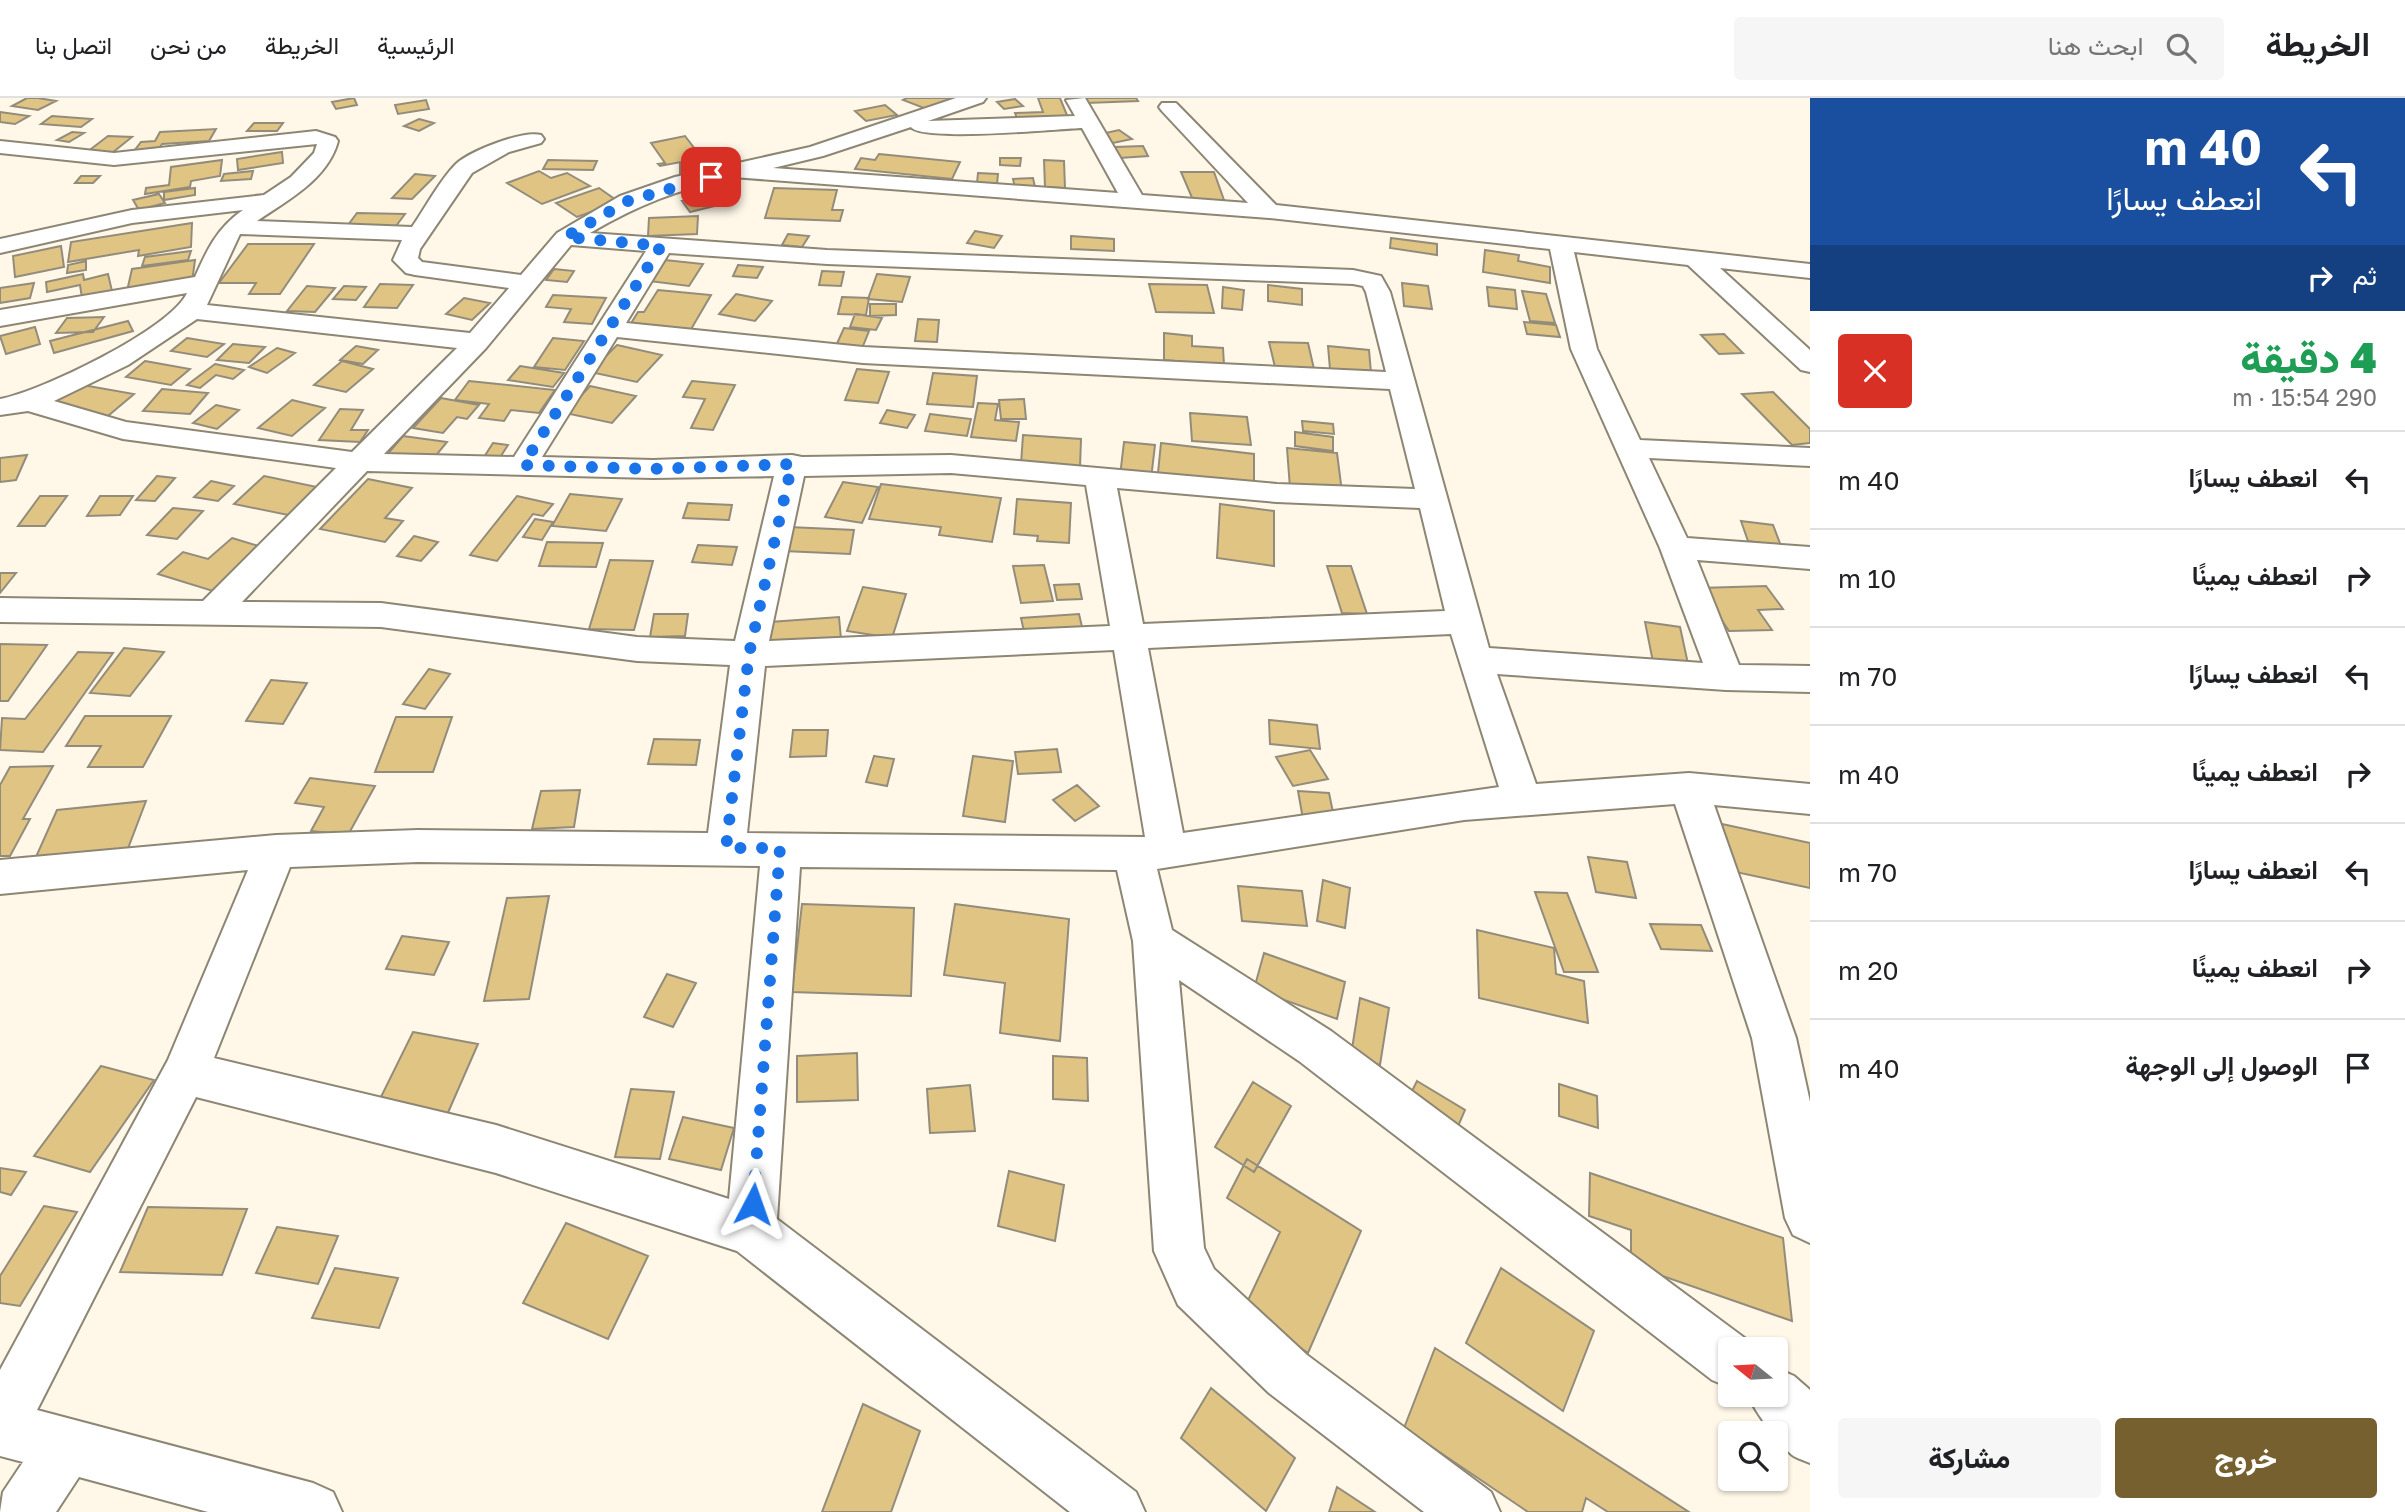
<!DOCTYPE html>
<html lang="ar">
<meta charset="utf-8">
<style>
body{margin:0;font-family:"Golos Text",Vazirmatn,sans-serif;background:#f6f6f6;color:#202124;direction:rtl;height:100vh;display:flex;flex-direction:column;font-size:26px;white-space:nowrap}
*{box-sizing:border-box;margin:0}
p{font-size:23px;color:#757577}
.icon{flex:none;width:38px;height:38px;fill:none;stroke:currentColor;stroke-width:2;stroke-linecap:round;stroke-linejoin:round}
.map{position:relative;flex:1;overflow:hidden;direction:ltr}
.side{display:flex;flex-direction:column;background:#fff;width:595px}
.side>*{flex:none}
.banner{background:#1a4fa0;color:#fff;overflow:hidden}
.needle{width:46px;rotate:288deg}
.tools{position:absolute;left:1718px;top:1239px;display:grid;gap:14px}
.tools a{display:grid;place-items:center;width:70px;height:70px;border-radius:7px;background:#fff;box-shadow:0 2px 5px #0004;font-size:35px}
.pin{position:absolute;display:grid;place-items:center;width:60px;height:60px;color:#fff;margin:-30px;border-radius:14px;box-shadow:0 4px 10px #0006}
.me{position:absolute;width:77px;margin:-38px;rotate:4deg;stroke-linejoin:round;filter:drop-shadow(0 0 5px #0008)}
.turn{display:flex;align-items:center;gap:24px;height:147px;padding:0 28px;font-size:32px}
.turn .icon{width:91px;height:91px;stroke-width:2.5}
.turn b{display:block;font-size:49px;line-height:60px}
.then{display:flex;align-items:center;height:66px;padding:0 28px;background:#0003;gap:14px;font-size:26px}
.round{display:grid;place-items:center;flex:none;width:74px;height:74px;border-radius:7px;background:#f6f6f6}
.summary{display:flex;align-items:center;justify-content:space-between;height:119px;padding:0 28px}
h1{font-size:42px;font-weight:800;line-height:52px;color:#1e9e55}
.cta{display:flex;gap:14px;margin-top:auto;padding:14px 28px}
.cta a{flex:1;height:80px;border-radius:7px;background:#766030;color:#fff;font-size:28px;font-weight:800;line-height:80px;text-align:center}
.cta a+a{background:#f6f6f6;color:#202124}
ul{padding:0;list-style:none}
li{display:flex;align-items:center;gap:21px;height:98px;padding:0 28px;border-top:2px solid #e0e0e0}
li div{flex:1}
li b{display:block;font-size:26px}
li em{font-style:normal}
header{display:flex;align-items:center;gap:42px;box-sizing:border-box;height:98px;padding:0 35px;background:#fff;border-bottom:2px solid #e0e0e0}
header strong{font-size:33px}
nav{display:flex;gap:38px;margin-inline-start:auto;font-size:24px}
.search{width:490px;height:63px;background:#f6f6f6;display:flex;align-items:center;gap:18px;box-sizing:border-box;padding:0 24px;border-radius:7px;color:#757577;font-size:26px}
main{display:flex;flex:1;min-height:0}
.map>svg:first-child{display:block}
.building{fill:#dfc484;stroke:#948c7b;stroke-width:2}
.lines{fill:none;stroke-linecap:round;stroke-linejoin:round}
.minor-casing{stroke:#8d8674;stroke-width:4}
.minor{fill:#fff;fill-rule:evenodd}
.route{stroke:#1a73e8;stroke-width:12;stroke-dasharray:0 21.6}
</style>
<header>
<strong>الخريطة</strong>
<div class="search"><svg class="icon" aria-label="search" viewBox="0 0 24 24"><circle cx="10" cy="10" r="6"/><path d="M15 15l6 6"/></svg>ابحث هنا</div>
<nav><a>الرئيسية</a><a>الخريطة</a><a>من نحن</a><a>اتصل بنا</a></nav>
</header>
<main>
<section class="side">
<div class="banner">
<div class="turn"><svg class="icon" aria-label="left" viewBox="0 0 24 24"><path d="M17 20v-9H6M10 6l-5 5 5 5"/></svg><div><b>40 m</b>انعطف يسارًا</div></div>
<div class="then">ثم<svg class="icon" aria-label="right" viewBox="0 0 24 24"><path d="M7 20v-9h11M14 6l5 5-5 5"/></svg></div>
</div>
<div class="summary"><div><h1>4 دقيقة</h1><p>290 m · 15:54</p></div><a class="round" style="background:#d93025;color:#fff"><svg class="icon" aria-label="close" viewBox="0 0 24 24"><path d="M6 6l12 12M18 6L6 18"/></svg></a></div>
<ul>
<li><svg class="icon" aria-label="left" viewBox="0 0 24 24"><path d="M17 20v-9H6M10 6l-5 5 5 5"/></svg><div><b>انعطف يسارًا</b></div><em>40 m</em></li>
<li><svg class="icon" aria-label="right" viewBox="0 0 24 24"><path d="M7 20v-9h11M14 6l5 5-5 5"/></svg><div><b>انعطف يمينًا</b></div><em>10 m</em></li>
<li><svg class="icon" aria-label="left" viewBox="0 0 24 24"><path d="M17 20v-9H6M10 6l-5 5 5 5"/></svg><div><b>انعطف يسارًا</b></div><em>70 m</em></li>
<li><svg class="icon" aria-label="right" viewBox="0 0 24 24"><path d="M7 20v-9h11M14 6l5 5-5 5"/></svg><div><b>انعطف يمينًا</b></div><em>40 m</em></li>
<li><svg class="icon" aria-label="left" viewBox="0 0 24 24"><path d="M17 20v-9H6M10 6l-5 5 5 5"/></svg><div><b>انعطف يسارًا</b></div><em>70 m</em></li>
<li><svg class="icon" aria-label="right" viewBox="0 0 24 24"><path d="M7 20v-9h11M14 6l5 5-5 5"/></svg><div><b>انعطف يمينًا</b></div><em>20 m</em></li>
<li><svg class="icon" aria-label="arrive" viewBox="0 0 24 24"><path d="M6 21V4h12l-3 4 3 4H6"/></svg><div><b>الوصول إلى الوجهة</b></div><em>40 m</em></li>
</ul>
<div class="cta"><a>خروج</a><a>مشاركة</a></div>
</section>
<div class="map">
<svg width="1810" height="1414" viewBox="0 0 1810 1414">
<rect width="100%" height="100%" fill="#fff8e9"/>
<path class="building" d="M27 0H38L56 3 38 12 12 8Z
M354 0 357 7 336 11 332 4Z
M907 0H957L929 12 903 2Z
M1038 0H1060L1069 22 1018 23 1015 15 1043 14Z
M1085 0H1136L1138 3 1087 5Z
M1015 1 1023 8 1004 11 997 4Z
M426 2 429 11 398 16 395 7Z
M885 7 897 17 866 23 855 13Z
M0 14 29 18 15 26 0 24Z
M52 18 92 21 81 29 41 26Z
M419 21 434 25 419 33 404 28Z
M254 25H283L277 33H247Z
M216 31 209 43 162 46 156 56 131 57 141 44 155 43 160 34Z
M1119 32 1132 41 1113 45 1101 36Z
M72 34 84 35 69 44 57 42Z
M108 38 132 39 112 55 87 54Z
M685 38 702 60 660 68 658 66 665 65 651 45Z
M1143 48 1148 58 1120 60 1115 49Z
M282 54 283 65 238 72 237 61Z
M879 56 960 64 952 81 855 71 861 60 875 62Z
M1000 60H1021L1020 68 1000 67Z
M222 62 220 78 191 83 190 89 145 96 146 90 169 87 171 69Z
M548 62 597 63 593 72 543 71Z
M1044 62 1064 63 1065 90 1045 89Z
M710 64 711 74 680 76V66Z
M253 73 251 81 221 83 224 76Z
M539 73 551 80 567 75 590 88 542 106 507 85Z
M1181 74H1214L1224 102H1193Z
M978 75 998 76 997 86 977 85Z
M415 76 435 78 412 101 392 100Z
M81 78H100L93 85H75Z
M1033 80 1035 89 1015 90 1013 81Z
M195 90V97L164 102V94Z
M599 90 619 104 577 119 556 105Z
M774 90 837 92 832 112H843L840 123 765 120Z
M159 96 165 105 139 112 133 102Z
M707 98 715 108 690 114 682 103Z
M357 115 405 116 396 128 348 127Z
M698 118 697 136 648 138 649 120Z
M192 125 191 149 138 158 139 152 68 164 71 144Z
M975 133 1002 138 994 150 967 145Z
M788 136 809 138 802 149 782 147Z
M1071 138 1114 141V153L1071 151Z
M1391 140 1437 146V157L1390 150Z
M248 146H314L280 196H249L256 185H219Z
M61 148 64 169 15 179 13 158Z
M1485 152 1519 157 1518 163 1550 169V185L1483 174Z
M191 153 188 162 142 168 145 159Z
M195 162 192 184 127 193 132 171Z
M665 162 703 166 689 188 649 183Z
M86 163V172L67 175 68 167Z
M738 167 763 169 757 180 733 178Z
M554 171 574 173 567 184 546 182Z
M822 173 844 174 841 188 819 187Z
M83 176 84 182 108 176 112 193 82 200 80 187 47 194 46 184Z
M877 176 910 179 902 204 868 201Z
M34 185 30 200 0 205V190Z
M1402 185 1428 188 1432 211 1404 208Z
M380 186 413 187 397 210 364 209Z
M1149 186 1207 187 1214 215 1156 214Z
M1268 187 1302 191V207L1268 203Z
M307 188 335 190 315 214 287 213Z
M344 188 366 189 356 202 333 201Z
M1223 189 1244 192 1242 212 1222 210Z
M1487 189 1515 192 1517 211 1489 208Z
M658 192 711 197 690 233 630 227 638 214H644Z
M1522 193 1546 196 1555 225 1530 223Z
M736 196 772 203 755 223 719 216Z
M553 197 606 200 592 226 564 224 571 211 546 209Z
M842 199 869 200 866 217 838 216Z
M464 200 490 205 472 222 446 216Z
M870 206H896V217L870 218Z
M855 216 882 220 876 232 850 229Z
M104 219 93 234 56 235 67 220Z
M918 221 939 222 937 244 915 243Z
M128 223 133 233 54 255 50 243Z
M1524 224 1556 227 1560 239 1527 236Z
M35 229 40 246 6 256 0 238Z
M844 230 869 233 861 253 835 250Z
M1164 235 1192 238V248L1223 250 1224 267 1164 262Z
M1724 236 1743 255 1719 256 1701 237Z
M187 240 224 246 207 259 171 253Z
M553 240 584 243 565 272 534 269Z
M1269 244 1308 245 1314 271 1275 269Z
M233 246 265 249 249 265 217 262Z
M617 247 662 257 637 284 590 274Z
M356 248 378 252 363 266 340 262Z
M1328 248 1369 252 1371 275 1330 271Z
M277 250 295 255 267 275 249 269Z
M145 263 190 271 171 287 126 279Z
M342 263 373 271 346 294 314 287Z
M215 266 244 272 233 281 216 277 200 290 187 287Z
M520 268 564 275 553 289 508 282Z
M857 271 889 274 878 305 845 302Z
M933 275 977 278 973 309 927 306Z
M469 283 555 292 539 315 511 312 504 323 479 320 489 306 455 302Z
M692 283 735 287 713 332 691 330 705 301 683 299Z
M77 286 134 296 108 318 50 307Z
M590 288 636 298 612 325 565 315Z
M162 291 208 295 190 316 143 313Z
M1773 294 1810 331V345L1792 347 1742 296Z
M441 300 479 307 467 321 457 319 443 335 413 330Z
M1024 301 1026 321H1001L999 302Z
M292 302 325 310 292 338 258 330Z
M978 305 998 306 995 322 1019 324 1016 343 971 339Z
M216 307 239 312 217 331 193 325Z
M340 311 363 312 351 332H368L360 344 319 342Z
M887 312 915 317 907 330 880 325Z
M1190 315 1247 319 1251 347 1192 343Z
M930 316 971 321 967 338 925 333Z
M1302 323 1333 326 1334 336 1303 333Z
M1295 334 1333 339V353L1295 348Z
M1023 337 1081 341 1080 369 1021 366Z
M403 338 447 344 429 366 385 359Z
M1124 344 1155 347 1151 381 1120 378Z
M493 345 508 347 499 361 484 359Z
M1161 345 1254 356V386L1158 375Z
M1287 350 1337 355 1342 394 1290 390Z
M27 357 16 382 0 384V360Z
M157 378 175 380 155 403 136 402Z
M264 378 317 389 288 417 234 406Z
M368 381 412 390 385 420 403 423 385 444 320 431Z
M211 383 234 388 218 403 194 399Z
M843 384 878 389 862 425 825 419Z
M881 386 1001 400 992 444 939 437 941 429 869 421Z
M570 396 622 401 606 433 552 428Z
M40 398H67L45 428H18Z
M100 398H133L120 417 87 418Z
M517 398 553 406 543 418 533 416 497 463 470 457Z
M1017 401 1071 405 1069 445 1037 443 1038 438 1014 436Z
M688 405 732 407 729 422 683 420Z
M1220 406 1274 413V468L1217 460Z
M173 410 203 413 177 441 147 437Z
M535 421 553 424 542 442 523 439Z
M1741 423 1773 427 1781 448 1748 443Z
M789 429 854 432 850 456 784 453Z
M414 438 438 444 421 463 397 458Z
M232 440 265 450 216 494 158 476 183 454 208 461Z
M547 444 603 445 596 469 539 468Z
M698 447 737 449 732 467 692 464Z
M610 462 653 463 634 532 589 531Z
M1044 467 1053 503 1021 505 1013 468Z
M1327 468H1351L1367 516 1342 515Z
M0 475H16L0 495Z
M1079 486 1082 501 1057 502 1054 487Z
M1766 488 1783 511 1758 512 1772 532 1729 533 1700 490Z
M863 489 906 496 892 540 847 533Z
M654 516H688L685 538 650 539Z
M1079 516 1083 533 1025 538 1021 520Z
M839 519 841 541 770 547V524Z
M1645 524 1680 529 1690 575 1654 569Z
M0 546 47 547 8 603H0Z
M124 550 164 554 130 598 90 595Z
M78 554 113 555 43 654 0 652 2 620 25 621Z
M429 571 450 576 425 611 403 606Z
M271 582 307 585 283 626 246 623Z
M85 618H171L143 669H88L101 648H66Z
M396 619H452L433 674H375Z
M1269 622 1317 627 1320 651 1270 646Z
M793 632H828L826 658 790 659Z
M654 641 700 642 696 667 648 666Z
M1057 651 1061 674 1018 676 1015 654Z
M1310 652 1328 681 1293 688 1276 659Z
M874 658 894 661 887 688 866 684Z
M973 658 1013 663 1005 724 963 718Z
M53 668 23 721H30L10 758H0V687L10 669Z
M310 680 375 688 348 737 311 733 324 709 295 705Z
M1077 687 1099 708 1075 723 1053 702Z
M580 692 574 729 532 731 541 693Z
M1298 693 1329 695 1335 724 1303 721Z
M146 703 127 753 35 761 57 712Z
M1722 726 1810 745V790L1731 773Z
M1588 759 1627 764 1636 800 1596 794Z
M1323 782 1350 790 1345 830 1317 823Z
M1238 788 1302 793 1307 828 1242 823Z
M1535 794 1567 795 1598 874H1564Z
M549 798 529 901 484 903 507 800Z
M802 806 914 810 911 898 792 894Z
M955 806 1069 821 1060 943 1000 935 1005 885 944 877Z
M1650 826 1701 827 1712 853 1661 851Z
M1477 832 1554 850 1556 876 1584 883 1588 925 1479 900Z
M402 838 449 844 434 877 386 871Z
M1264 855 1345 884 1337 921 1254 891Z
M667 876 696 885 673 929 644 919Z
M1360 900 1389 910 1380 967 1351 957Z
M413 934 478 946 443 1026 374 1013Z
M857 955 858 1002 797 1004V958Z
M1053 958 1087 960 1088 1003 1053 1001Z
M101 968 154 982 90 1074 34 1058Z
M1417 983 1465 1012 1453 1040 1403 1011Z
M1253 984 1291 1008 1254 1074 1215 1049Z
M1559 986 1597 998 1598 1030 1559 1018Z
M970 987 975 1033 930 1035 927 991Z
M631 991 674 994 660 1061 615 1059Z
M683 1019 734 1030 721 1072 669 1061Z
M1247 1061 1361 1133 1308 1255 1244 1211 1280 1134 1227 1100Z
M0 1070 26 1074 11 1097 0 1094Z
M1009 1073 1064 1087 1055 1143 998 1128Z
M1590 1075 1783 1140 1792 1223 1631 1167V1132L1589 1118Z
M44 1108 77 1114 20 1208 0 1205V1178Z
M148 1109 247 1111 222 1177 120 1174Z
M566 1125 648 1158 608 1241 523 1205Z
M277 1129 338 1138 318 1186 256 1175Z
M335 1170 398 1180 379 1230 312 1220Z
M1501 1170 1594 1233 1563 1313 1466 1245Z
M1435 1250 1689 1414H1608L1586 1400 1582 1414H1528L1404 1330Z
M1211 1290 1295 1360 1266 1413 1181 1340Z
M863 1306 920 1333 891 1414H822Z
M1337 1389 1375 1414H1329Z"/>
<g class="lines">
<g class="minor-casing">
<path id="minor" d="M956 0H986L983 4 928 23 1075 18 1066 2 1085 0 1142 97 1248 105 1162 13 1159 9 1162 5H1176L1276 107 1810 166V180L1720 170 1810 252V274L1801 272 1688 167 1574 154 1597 251 1640 342 1810 350V368L1649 360 1687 440 1810 449V471L1697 462 1739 567 1810 568V594L1726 592 1497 576 1536 686 1689 675 1810 686V716L1714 707 1796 940 1810 1004V1145L1793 1137 1785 1120 1752 940 1675 706 1464 722 1157 771 1172 832 1331 933 1750 1244 1753 1251H1731V1290L1712 1282 1299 963 1179 882 1204 1150 1214 1171 1307 1257 1491 1394 1500 1414H1424L1269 1295 1178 1207 1154 1153 1133 843 1117 772 800 769 777 1121 1136 1394 1145 1414H1070L737 1153 496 1075 196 999 37 1312 313 1385 333 1394 342 1414H208L79 1379 56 1414H0L3 1394 23 1364 0 1358V1272L168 962 248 772 0 796V762L276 737 418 732 708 735 730 567 637 563 381 529 0 524V500L203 503 336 370 123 341 28 313 0 317V301C40 294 171 231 187 195L0 228V212L195 179C207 152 217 130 243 112L132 125 0 155V141L132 112 264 97 291 79 314 55 317 46 114 67 0 55V43L114 55 316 33 335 39 338 43C328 81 288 102 257 123L412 129C426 109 439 83 456 66 470 53 523 32 541 37L544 41 541 45 509 54 472 75 420 151 418 160 422 164 521 177 557 135 620 98 675 79 810 49ZM911 29C921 44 1057 31 1082 30L1118 95 773 70 823 58ZM733 79 1269 120 1550 151 1571 251 1660 450 1703 565 1489 550 1390 194 1381 178 1353 172 827 152 590 135C640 106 677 92 733 79ZM240 136 402 142 393 162 406 175 415 177 509 190 470 235 207 207ZM571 147 646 153 514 359 384 356 486 250ZM669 155 827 166 1353 186 1363 188 1366 194 1386 274 863 249 626 225ZM197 221 457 250 352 354 126 324 54 303 128 267ZM617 239 863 265 1390 291 1415 391 1277 386 951 357 802 359 792 357 653 362 542 359ZM367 373 653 380 774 378 735 543 637 539 381 505 242 504ZM951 375 1086 387 1110 528 769 543 804 378ZM1117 390 1277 404 1420 410 1445 513 1143 526ZM1451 536 1499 689 1183 735 1148 550ZM1114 552 1145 739 747 735 765 568ZM418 764 760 768 729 1101 496 1027 214 960 290 769Z
M1776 1270 1794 1278 1810 1292V1365C1804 1362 1794 1360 1790 1355 1777 1344 1754 1312 1748 1297H1776Z"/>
</g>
<use href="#minor" class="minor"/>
</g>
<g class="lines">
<path class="route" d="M711 79 628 103 565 139 661 148 523 367 653 371 792 366 749 556 726 750H780L753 1106"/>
</g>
</svg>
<div class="tools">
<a><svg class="needle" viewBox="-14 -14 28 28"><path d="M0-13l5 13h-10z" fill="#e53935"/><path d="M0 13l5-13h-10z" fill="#757577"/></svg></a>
<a><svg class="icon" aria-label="search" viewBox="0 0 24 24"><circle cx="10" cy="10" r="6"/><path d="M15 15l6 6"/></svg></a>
</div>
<div class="pin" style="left:711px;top:79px;background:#d93025"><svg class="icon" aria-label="arrive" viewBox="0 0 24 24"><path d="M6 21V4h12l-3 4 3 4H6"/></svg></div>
<svg class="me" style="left:753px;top:1106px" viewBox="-20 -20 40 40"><path d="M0-17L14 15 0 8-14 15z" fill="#1a73e8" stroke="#fff" stroke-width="4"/></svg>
</div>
</main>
